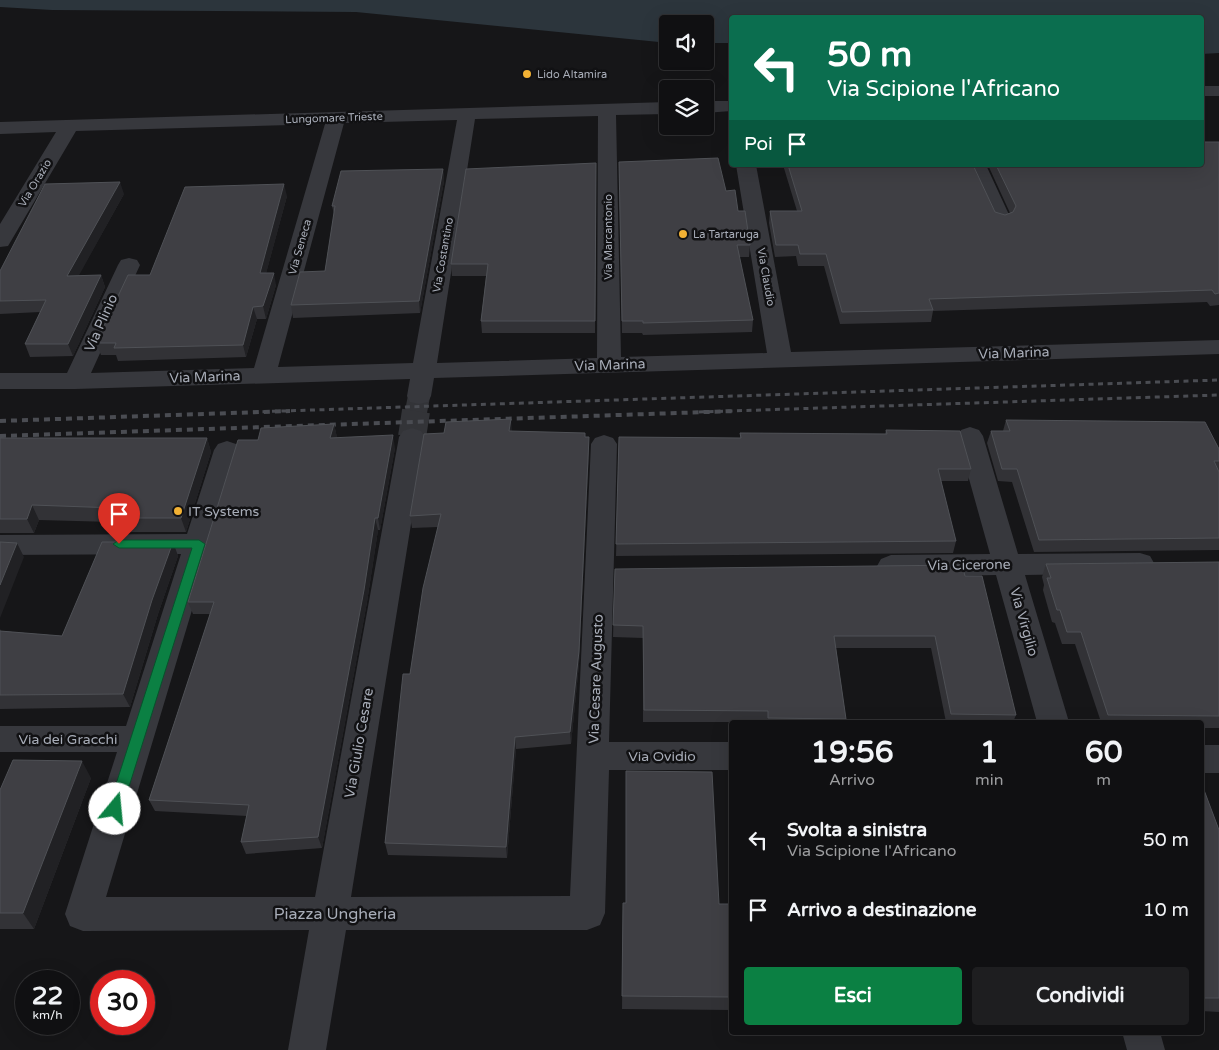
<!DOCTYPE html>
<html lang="it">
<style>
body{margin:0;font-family:"Varela Round",sans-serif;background:#1e1e20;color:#f1f3f6;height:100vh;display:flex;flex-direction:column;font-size:19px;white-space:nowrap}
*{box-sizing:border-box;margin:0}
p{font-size:16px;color:#9c9d9f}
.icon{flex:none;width:28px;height:28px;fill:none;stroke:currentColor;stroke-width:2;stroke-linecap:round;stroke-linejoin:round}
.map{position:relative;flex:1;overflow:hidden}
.side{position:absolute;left:729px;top:720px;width:475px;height:315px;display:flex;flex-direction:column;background:#101012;border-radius:5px;box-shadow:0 5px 20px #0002,0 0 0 1px #303032}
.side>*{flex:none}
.top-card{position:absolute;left:729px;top:15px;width:475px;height:152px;border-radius:5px;box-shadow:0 5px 20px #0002,0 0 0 1px #303032;background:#0b6e4f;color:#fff;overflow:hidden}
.controls{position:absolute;left:659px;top:15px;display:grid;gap:10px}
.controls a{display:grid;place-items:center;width:55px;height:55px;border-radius:5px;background:#101012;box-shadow:0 5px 20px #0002,0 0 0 1px #303032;font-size:25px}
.speed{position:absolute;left:15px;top:970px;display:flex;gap:10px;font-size:25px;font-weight:700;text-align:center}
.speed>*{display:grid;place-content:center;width:65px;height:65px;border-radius:50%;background:#101012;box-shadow:0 5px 20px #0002,0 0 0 1px #303032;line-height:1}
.speed small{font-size:12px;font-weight:400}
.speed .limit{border:8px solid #d22;background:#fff;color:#111}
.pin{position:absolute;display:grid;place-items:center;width:42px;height:42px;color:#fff;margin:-51px -21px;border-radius:50% 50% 50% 0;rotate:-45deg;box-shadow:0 0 5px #0007}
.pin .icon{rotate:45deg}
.me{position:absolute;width:55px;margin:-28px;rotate:17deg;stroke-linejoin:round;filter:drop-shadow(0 0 4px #0008)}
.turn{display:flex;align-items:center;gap:18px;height:105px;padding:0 15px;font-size:22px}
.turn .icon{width:65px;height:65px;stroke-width:2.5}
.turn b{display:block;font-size:35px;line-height:42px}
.then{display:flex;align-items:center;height:48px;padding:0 15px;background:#0003;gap:10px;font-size:19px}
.eta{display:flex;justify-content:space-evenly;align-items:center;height:85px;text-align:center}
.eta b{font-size:30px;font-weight:700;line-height:35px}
.cta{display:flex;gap:10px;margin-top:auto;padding:10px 15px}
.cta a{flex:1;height:58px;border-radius:5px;background:#0b8043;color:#fff;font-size:20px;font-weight:700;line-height:58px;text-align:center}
.cta a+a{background:#1e1e20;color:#f1f3f6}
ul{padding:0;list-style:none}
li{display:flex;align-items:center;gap:15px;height:70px;padding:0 15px}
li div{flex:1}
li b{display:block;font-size:19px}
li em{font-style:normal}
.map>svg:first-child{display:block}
.water{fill:#2c353c}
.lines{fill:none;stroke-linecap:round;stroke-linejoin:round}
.minor-tunnel-far1{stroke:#333438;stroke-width:22;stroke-dasharray:22 11;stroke-linecap:butt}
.minor-tunnel{stroke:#333438;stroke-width:28;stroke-dasharray:28 14;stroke-linecap:butt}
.minor{fill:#37383d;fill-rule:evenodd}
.rail-far1{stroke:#4a4c52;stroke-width:3;stroke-dasharray:5 4.5;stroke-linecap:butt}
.rail{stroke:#4a4c52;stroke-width:4;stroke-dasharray:6 5;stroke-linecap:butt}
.wall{fill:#323236}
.shaded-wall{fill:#212124}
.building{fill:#3f3f44;stroke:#4f5156}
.route{fill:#0b8043;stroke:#07532c}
.poi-dot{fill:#f2b134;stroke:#111113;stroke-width:2}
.labels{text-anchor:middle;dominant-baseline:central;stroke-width:5;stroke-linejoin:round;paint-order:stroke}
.far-poi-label{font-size:11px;fill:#a8adb8;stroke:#111113;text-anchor:start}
.far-street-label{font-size:11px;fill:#a8adb8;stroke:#111113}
.street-label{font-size:14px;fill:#a8adb8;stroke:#111113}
.poi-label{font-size:14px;fill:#a8adb8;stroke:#111113;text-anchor:start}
.near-street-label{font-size:16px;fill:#a8adb8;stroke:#111113}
</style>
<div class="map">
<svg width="1219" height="1050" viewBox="0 0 1219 1050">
<rect width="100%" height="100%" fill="#161618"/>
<path class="water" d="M0 0H1219V53L1201 54V18H731V43H705V24H668L667 42H659L356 12 52 10 0 7Z"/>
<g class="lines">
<path class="minor-tunnel-far1" d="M416 412 419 396"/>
<path class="minor-tunnel" d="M412 437 416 411"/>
<path class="minor" d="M1201 86H1219V96H1201Z
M705 101H731V111L705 113Z
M668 102V114L616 115 621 357 767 353 736 165H756L791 352 1219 340V354L434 378 431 396 428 402 419 404 410 402 407 396 410 379 75 389H0V373H67L118 265 121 260 129 258 137 260 140 265 91 373 254 368 325 124 76 131 11 241 8 246 0 247V224L56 132 0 134V122ZM598 116 597 358 437 363 475 119ZM457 120 413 363 278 367 344 123Z
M966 165H986L1011 219 1008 223 1001 225 994 223Z
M970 427 979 430 983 436 1018 554 1140 553 1150 556 1154 563 1150 570 1140 573 1025 575 1069 722H1037L996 575 891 577 881 573 877 566 881 559 891 555 990 554 957 436 961 430Z
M412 428 421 431 425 437 351 897 570 896 591 444 595 438 604 435 613 438 617 444 609 742H731V770H609L605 913 600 925 587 930H346L326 1050H288L309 930 83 931 70 926 65 914 117 752H0V726H126L181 554 0 555V535L187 534 214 450 218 444 227 441 236 444 240 450 106 897H315L399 437 403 431Z
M1201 745H1219V773H1201Z
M1122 1032H1160L1165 1050H1127Z"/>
<path class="rail-far1" d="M253 412 1219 380
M699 412 1219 395"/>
<path class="rail" d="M0 421 290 411
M0 436 736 411"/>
</g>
<path class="wall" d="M1219 142V305L1210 306 1207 302 933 311 931 322 840 324 824 266H798L796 256 775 257 769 223 770 211H797L783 165H973L995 212 1005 215 1010 213 988 165H1201Z
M596 163 595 333H482L481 321 486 276H452L451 264Z
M443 169 444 181 420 313 293 318 291 305 325 271 334 214 332 206Z
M619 174 738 211 750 245 749 257H739L753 320 752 332 643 335 642 333H622Z
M124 194 78 276 101 275 105 287 73 356 30 357 25 344 40 312 0 314V271Z
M287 196 266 273 276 285 266 319H257L246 357 118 361 116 355H101L96 343 150 275Z
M1006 420 1219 449V550L1034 552 1012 482 998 481 987 443 991 431H1003Z
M334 424 337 438 395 448 380 530H378L367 602 322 848 246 854 241 842 247 816 155 811 149 800 210 614H193L188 602 258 440Z
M886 430 971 469 968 481H941L956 541 953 553 616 556 619 437 740 438V433L885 434Z
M585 437 589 449 579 664 571 744 516 749 507 858 388 855 385 843 410 674 438 527 412 528 410 516Z
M0 438H207L211 452 186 532H118L113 522 39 520 34 533H0Z
M173 542 178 556 158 614 130 707 0 709V629L1 631 62 636Z
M1219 562V728H1201V722H1101L1075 644H1062L1055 623 1052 622 1043 590 1044 585 1042 577 1046 564Z
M615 569 965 576 1016 715 1013 722H946L931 648H836L846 719 845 722H643V638L613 637Z
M91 778 34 929H0V790Z
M1201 782 1219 830V1012L1201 1011Z
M623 903 731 904V1010L622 1009Z"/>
<path class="shaded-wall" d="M443 169 444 181 420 313 419 301Z
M120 182 124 194 72 288 67 276Z
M284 184 287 196 263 285 260 273Z
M274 273 276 285 266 319 263 306Z
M101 275 105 287 73 356 68 344Z
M253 307 257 319 246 357 243 345Z
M511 419 512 431 510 444 509 431Z
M334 424 337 437 332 450 330 438Z
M393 435 395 448 380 530 378 518Z
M589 437V449L579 664 571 744 570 732Z
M207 438 211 452 186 532 181 518Z
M32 505 39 520 34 533 27 519Z
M375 518 378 530 367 602 322 848 318 837Z
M173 542 178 556 158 614 130 707 123 694 152 600Z
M17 543 24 557 0 618V585Z
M515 737 516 749 507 858 506 847Z
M82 761 91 778 34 929 23 913Z"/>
<path class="building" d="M1201 142H1219V293L1215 294 1212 290 929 299 933 310 842 312 826 254H800L798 245H776L770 211H802L788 165H973L995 212 1005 215 1013 212 1016 206 996 165H1201Z
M718 158 726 191 735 190 738 211H745L750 245H737L753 320 643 323V321H622L619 162Z
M596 163 595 321H481L488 264H451L466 169Z
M443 169 419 301 291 305 300 272 325 271 335 206H332L341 171Z
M120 182 67 276 101 275 68 344H25L46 300 0 301V271L45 184Z
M284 184 260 273H274L263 306 253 307 243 345 114 348 116 343H96L128 275H150L185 187Z
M511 419 509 431 585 433V437H589L579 651 570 732 515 737 506 847 385 843 403 674H410L423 588 441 514 410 516 424 434 444 433 446 422Z
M1006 420 1205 422 1219 449V461H1214L1219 472V538L1039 540 1017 469H1002L991 431H1010Z
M334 424 330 438 393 435 378 518H375L364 590 318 837 241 842 249 805 149 800 214 602H188L238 440H258L261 428Z
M886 430 960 431 971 469H938L956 541 616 544 619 437 741 438 740 433 887 434Z
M0 438H207L181 518H112L116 508 32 505 27 519H0Z
M0 542 17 543 0 585Z
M102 542H173L152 600 123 694 0 695V631L62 636Z
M1219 562V716L1108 715 1081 632H1067L1060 610H1057L1047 578H1051L1046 564Z
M962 565 965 576H982L1016 715 951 714 935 636H834L846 719 768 718V711L644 710 643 626 613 625 615 569Z
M13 760 82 761 23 913H0V790Z
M626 771 712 772 719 904H731V997L622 996 623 903H626Z
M1201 782 1219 830V998H1201Z"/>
<path class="route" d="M119 540H199L205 544 122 809 120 813 115 815 110 813 108 809 192 548H119L113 544Z"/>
<g class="poi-dot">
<circle cx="527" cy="74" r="5"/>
<circle cx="683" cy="234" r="5"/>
<circle cx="178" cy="511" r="5"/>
</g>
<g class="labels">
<g class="far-poi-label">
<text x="537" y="74">Lido Altamira</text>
<text x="693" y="234">La Tartaruga</text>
</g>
<g class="far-street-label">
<text transform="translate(334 118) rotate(-2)">Lungomare Trieste</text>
<text transform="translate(35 183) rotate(-59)">Via Orazio</text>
<text transform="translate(608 237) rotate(-90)">Via Marcantonio</text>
<text transform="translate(300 247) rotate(-74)">Via Seneca</text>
<text transform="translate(443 255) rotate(-80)">Via Costantino</text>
<text transform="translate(766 277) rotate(80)">Via Claudio</text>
</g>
<g class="street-label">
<text transform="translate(101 323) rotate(-66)">Via Plinio</text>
<text transform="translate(1014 353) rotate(-2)">Via Marina</text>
<text transform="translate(610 365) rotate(-2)">Via Marina</text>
<text transform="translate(205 377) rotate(-2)">Via Marina</text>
<text transform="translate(969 565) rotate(-1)">Via Cicerone</text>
<text transform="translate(1024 622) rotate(74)">Via Virgilio</text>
<text transform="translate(596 679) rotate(-88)">Via Cesare Augusto</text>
<text x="68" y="739">Via dei Gracchi</text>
<text transform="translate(359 743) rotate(-80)">Via Giulio Cesare</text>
<text x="662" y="756">Via Ovidio</text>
</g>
<g class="poi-label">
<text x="188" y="511">IT Systems</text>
</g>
<g class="near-street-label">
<text x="335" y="914">Piazza Ungheria</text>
</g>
</g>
</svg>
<div class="controls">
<a><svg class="icon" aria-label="sound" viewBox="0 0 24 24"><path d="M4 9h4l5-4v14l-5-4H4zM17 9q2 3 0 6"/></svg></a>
<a><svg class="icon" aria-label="layers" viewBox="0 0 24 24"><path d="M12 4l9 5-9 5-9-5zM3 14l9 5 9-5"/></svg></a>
</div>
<div class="speed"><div>22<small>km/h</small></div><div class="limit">30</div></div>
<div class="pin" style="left:119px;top:544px;background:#d93025"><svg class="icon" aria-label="arrive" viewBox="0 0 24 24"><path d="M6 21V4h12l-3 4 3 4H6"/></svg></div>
<svg class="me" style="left:115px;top:809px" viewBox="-20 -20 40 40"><circle r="19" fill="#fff"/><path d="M0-13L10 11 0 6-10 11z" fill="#0b8043"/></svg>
<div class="top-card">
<div class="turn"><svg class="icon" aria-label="left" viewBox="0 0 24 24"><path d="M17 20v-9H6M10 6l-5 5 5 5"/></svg><div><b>50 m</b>Via Scipione l'Africano</div></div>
<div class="then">Poi<svg class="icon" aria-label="arrive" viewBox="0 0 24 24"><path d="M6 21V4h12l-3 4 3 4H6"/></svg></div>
</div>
<section class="side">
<div class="eta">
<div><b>19:56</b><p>Arrivo</p></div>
<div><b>1</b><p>min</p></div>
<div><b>60</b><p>m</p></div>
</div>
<ul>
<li><svg class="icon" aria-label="left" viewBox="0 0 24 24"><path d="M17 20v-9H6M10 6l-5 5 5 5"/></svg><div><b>Svolta a sinistra</b><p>Via Scipione l'Africano</p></div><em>50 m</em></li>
<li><svg class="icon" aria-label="arrive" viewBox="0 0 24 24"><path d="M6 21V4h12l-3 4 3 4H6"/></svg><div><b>Arrivo a destinazione</b></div><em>10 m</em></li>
</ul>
<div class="cta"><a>Esci</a><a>Condividi</a></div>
</section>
</div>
